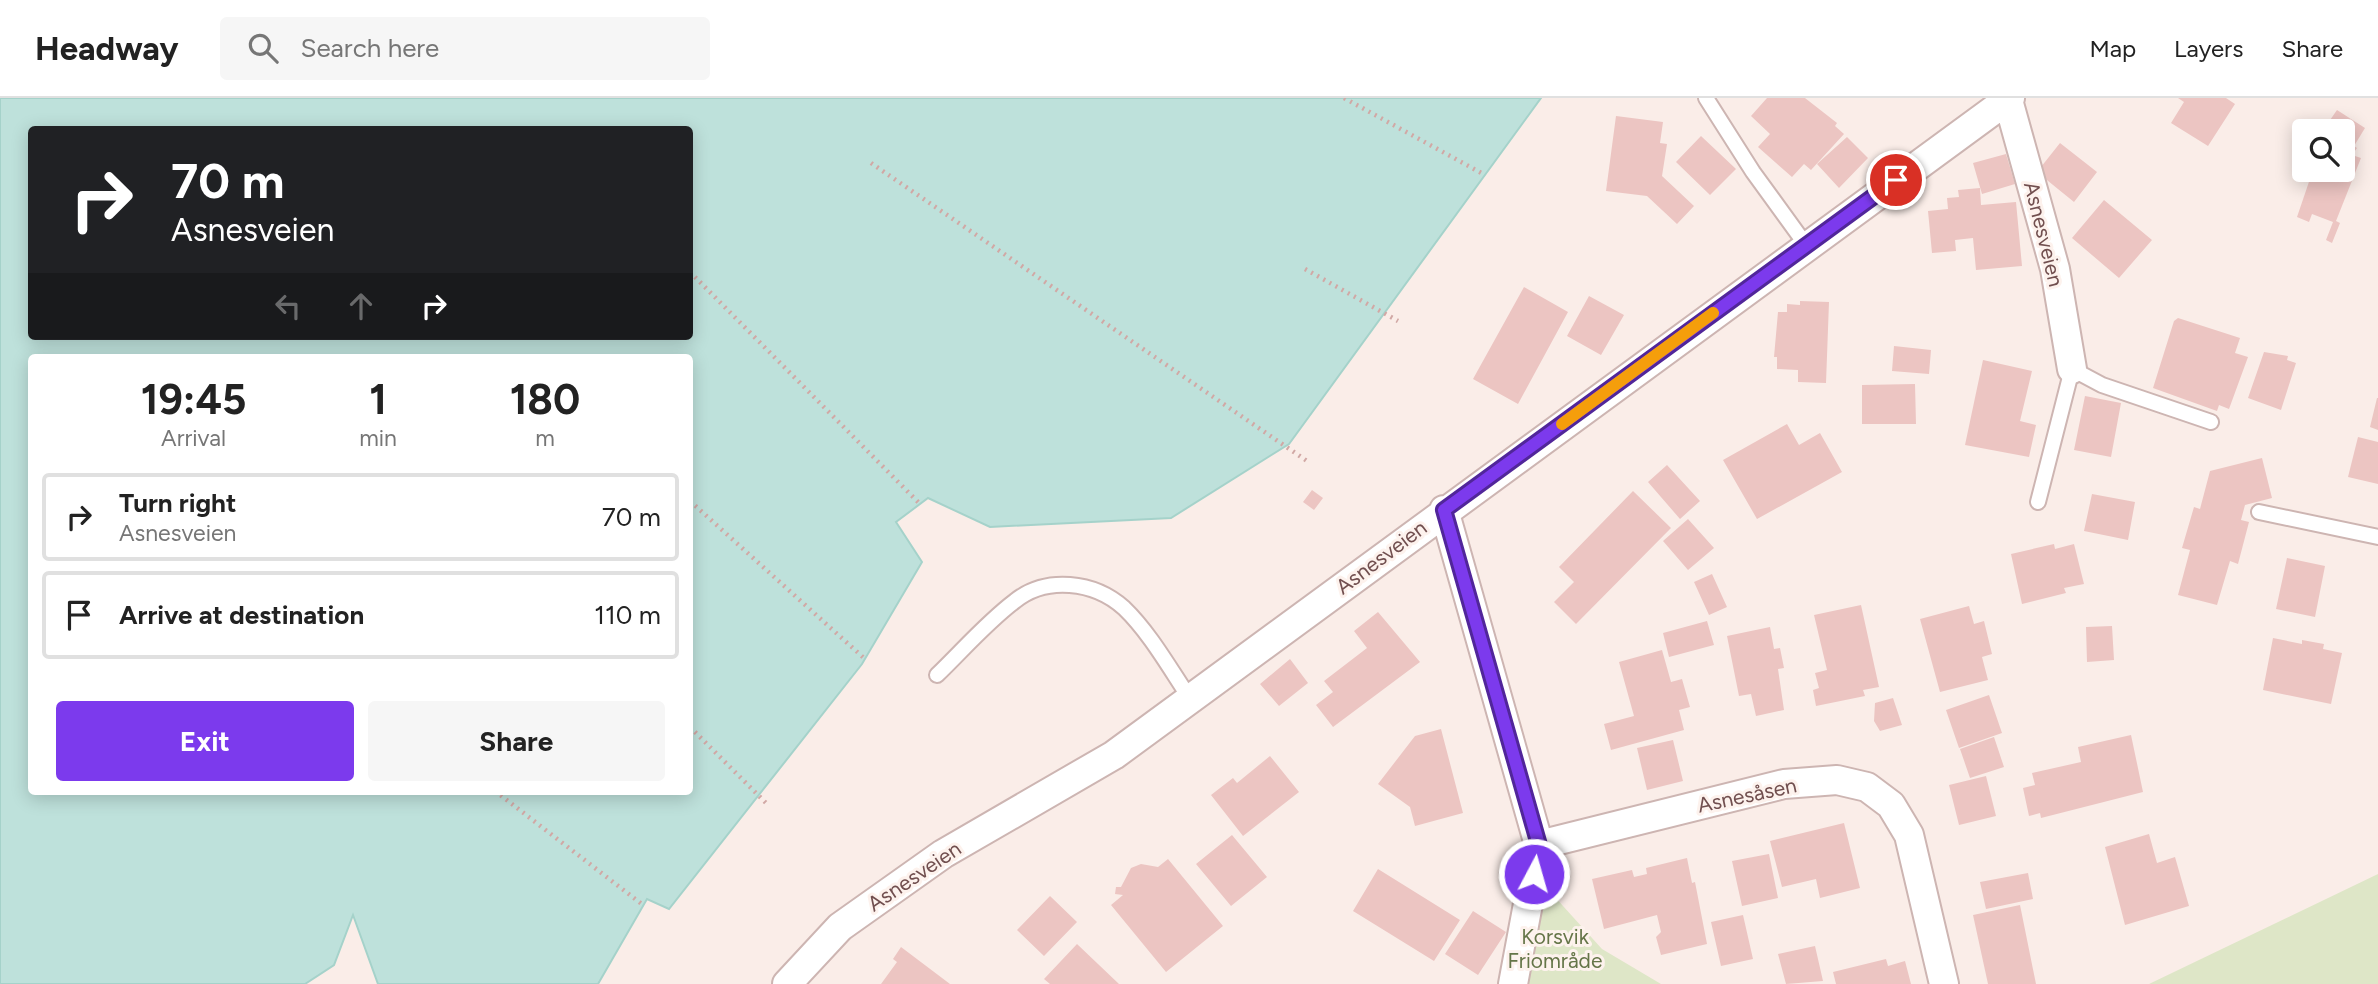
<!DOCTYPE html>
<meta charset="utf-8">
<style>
body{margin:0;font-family:Figtree,sans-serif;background:#f6f6f6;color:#222;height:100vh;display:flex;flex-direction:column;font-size:26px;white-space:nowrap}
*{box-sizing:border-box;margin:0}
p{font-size:23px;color:#767676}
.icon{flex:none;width:38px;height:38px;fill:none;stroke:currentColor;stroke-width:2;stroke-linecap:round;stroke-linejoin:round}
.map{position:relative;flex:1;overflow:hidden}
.details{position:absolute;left:28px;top:256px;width:665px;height:441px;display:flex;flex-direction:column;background:#fff;border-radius:7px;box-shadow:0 4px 18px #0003}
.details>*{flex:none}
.top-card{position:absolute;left:28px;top:28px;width:665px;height:214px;border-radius:7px;box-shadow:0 4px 18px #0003;background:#202124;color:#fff;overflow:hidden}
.fabs{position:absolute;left:2292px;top:21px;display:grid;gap:14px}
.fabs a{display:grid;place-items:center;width:63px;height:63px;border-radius:7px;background:#fff;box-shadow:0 4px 18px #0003;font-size:35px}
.pin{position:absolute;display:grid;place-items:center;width:60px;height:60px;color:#fff;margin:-30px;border:4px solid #fff;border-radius:50%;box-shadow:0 2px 7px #0007}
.me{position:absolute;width:77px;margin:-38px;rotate:6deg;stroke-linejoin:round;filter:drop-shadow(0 0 5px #0008)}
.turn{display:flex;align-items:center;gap:24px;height:147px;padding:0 28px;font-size:32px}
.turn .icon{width:91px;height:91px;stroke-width:2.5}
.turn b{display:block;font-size:49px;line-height:60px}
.lanes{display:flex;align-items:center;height:66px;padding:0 28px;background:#0003;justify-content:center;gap:35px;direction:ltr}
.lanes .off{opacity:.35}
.eta{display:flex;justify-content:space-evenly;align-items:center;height:119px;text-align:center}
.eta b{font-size:42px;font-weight:700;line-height:49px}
.button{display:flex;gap:14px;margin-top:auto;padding:14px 28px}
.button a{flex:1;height:80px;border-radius:7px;background:#7c3aed;color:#fff;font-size:28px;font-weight:700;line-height:80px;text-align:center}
.button a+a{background:#f6f6f6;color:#222}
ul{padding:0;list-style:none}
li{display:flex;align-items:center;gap:21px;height:88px;margin:0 14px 10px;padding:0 14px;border:4px solid #e0e0e0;border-radius:7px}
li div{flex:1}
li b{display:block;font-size:26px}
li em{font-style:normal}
header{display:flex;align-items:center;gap:42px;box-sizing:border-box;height:98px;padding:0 35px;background:#fff;border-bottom:2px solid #e0e0e0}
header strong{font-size:33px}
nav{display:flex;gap:38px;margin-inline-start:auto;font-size:24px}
.search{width:490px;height:63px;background:#f6f6f6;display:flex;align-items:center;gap:18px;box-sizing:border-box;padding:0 24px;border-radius:7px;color:#767676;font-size:26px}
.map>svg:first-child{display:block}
.green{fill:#dee6c7}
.water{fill:#bee1db;stroke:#a5d2ca;stroke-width:2;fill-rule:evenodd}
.building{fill:#ecc5c2}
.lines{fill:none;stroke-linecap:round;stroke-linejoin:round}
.lane-casing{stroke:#cdb5b2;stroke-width:18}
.street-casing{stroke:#cdb5b2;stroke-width:32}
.path{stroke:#d1a8a5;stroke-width:4.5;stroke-dasharray:2 5;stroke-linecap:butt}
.lane{stroke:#fff;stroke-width:14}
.street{stroke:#fff;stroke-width:28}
.route-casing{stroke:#51269a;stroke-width:18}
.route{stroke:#7c3aed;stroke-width:12}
.slow{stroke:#f59e0b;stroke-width:12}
.labels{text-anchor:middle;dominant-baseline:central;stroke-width:6;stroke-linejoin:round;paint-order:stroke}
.street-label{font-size:21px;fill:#714f4f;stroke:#fdf2ed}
.park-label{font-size:21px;fill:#657548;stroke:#fdf2ed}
</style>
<header>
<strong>Headway</strong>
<div class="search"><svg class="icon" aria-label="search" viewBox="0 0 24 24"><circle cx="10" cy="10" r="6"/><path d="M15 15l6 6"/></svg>Search here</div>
<nav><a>Map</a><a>Layers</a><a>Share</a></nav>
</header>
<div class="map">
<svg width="2378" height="886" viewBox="0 0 2378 886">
<rect width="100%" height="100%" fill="#faede8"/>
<path class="green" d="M1534 776 1602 851 1661 886H1513Z
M2378 776V886H2149Z"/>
<path class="water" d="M0 0H1541L1289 346 1171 420 990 429 928 400 896 424 922 464 862 566 669 811 647 801 598 886H378L353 817 334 867 305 886H0ZM32 32H690V238H32ZM32 259H690V693H32Z"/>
<path class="building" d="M1767 0H1805L1837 25 1835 28 1844 36 1811 72 1804 66 1792 79 1758 49 1770 36 1751 18Z
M2178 0H2226L2235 6 2208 48 2171 25 2184 4Z
M2337 12 2365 30 2354 48 2357 50 2352 57 2361 60 2336 123 2340 125 2332 145 2326 142 2333 124 2312 116 2309 124 2297 119 2313 72H2343V33H2329L2332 28 2328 25Z
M1616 18 1663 24 1660 45 1667 46 1662 78 1694 108 1677 126 1647 98 1606 93Z
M1701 38 1736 71 1710 97 1676 64Z
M1847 39 1868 60 1839 90 1817 66Z
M2060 45 2097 74 2074 104 2037 74Z
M2006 56 2015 86 1982 96 1973 65Z
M1980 90 1981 107 2016 104 2022 168 1976 172 1973 140 1955 142 1956 153 1932 155 1928 113 1948 111 1947 100 1959 99 1958 92Z
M2104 102 2152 142 2119 180 2072 140Z
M1524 189 1568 214 1518 306 1473 281Z
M1589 198 1624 217 1601 257 1567 238Z
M1800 203 1829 204 1826 285 1798 284V272L1777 271V259H1774L1778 214H1787V206L1800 207Z
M2178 220 2240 240 2235 255 2248 259 2229 311 2219 307 2217 313 2153 290 2174 223Z
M1894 248 1931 252 1929 276 1892 273Z
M2264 254 2288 258 2287 262 2296 265 2281 312 2248 300Z
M1983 262 2032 273 2020 323 2036 327 2029 359 1965 347Z
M1915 286 1916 326H1862V287Z
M2085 298 2121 305 2111 359 2074 352Z
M2377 300H2378V332L2370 329Z
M1787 326 1799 347 1820 335 1842 374 1757 421 1723 362Z
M2358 339 2378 344V386L2348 379Z
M2262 360 2272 400 2245 407 2241 422 2249 424 2238 466 2230 463 2217 507 2178 497 2190 452 2182 450 2194 409 2200 411 2210 373Z
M1667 367 1700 403 1680 421 1648 384Z
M1312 392 1323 400 1314 412 1303 404Z
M1633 393 1671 430 1576 526 1554 504 1574 484 1559 469Z
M2092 396 2135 404 2128 442 2084 433Z
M1688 421 1714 450 1688 472 1663 443Z
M2054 446 2055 451 2074 446 2084 486 2064 490 2066 495 2022 506 2011 456Z
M2287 460 2325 468 2315 519 2276 511Z
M1712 476 1727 509 1709 517 1694 484Z
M1861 507 1879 589 1863 592 1865 598 1816 608 1813 592 1819 590 1815 575 1827 572 1814 517Z
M1969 508 1974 526 1984 523 1992 556 1982 559 1988 582 1940 594 1920 521Z
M1378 514 1420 564 1333 629 1316 607 1333 594 1324 583 1367 550 1354 533Z
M1707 523 1714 547 1669 559 1663 535Z
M2112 528 2114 562 2087 564 2086 529Z
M1770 529 1774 551 1780 550 1784 570 1778 571 1784 612 1756 618 1751 596 1739 598 1727 538Z
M2273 540 2302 546V542L2324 546 2323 551 2342 555 2331 606 2263 592Z
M1662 552 1671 584 1682 581 1690 609 1679 612 1684 632 1611 652 1604 626 1634 618 1619 564Z
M1290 561 1308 585 1279 608 1260 586Z
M1989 597 2002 635 1959 650 1946 612Z
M1893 600 1902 627 1880 633 1874 623 1875 605Z
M1441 631 1463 715 1415 728 1410 709 1378 686 1415 638Z
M2131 637 2143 694 2041 720 2040 715 2029 718 2023 690 2035 687 2032 675 2081 664 2078 649Z
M1994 639 2004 669 1970 680 1960 651Z
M1673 642 1683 683 1647 692 1637 650Z
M1270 658 1299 694 1243 738 1211 697 1233 680 1237 685Z
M1986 678 1996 718 1959 727 1949 687Z
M1844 725 1860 790 1820 800 1816 781 1782 789 1770 743Z
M2149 736 2157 765 2175 759 2189 808 2125 827 2105 749Z
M1232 737 1267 779 1231 808 1196 766Z
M1769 756 1778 800 1742 808 1732 763Z
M1687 760 1692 785 1695 784 1707 846 1661 857 1656 839 1661 834 1657 817 1604 831 1592 781 1632 772 1634 779 1647 776 1646 770Z
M1168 761 1223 828 1166 874 1111 807 1123 797 1115 796 1116 789H1121L1131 770 1141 766 1158 769Z
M1378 771 1460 822 1434 863 1353 813Z
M2028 775 2033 801 1986 811 1980 784Z
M1050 798 1077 824 1044 858 1017 832Z
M2020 807 2036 886H1988L1973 817Z
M1473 813 1506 834 1478 877 1445 856Z
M1743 817 1753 861 1721 868 1711 824Z
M1077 846 1119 886H1050L1044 881Z
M1815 848 1823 883 1786 886 1778 856Z
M901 849 950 886H881L897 864 893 861Z
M1886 861 1888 868 1905 863 1911 886H1836L1833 874Z"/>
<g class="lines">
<g class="lane-casing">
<path id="lane" d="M1706 0 1753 74 1806 147
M2038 404 2072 271 2102 287 2211 324
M2259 414 2378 439
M937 577C962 553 987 524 1015 503 1046 478 1094 483 1124 510 1150 535 1170 571 1191 602"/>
</g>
<g class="street-casing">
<path id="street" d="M2008 2 2055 171 2072 271
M1444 412 1539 747 1513 886
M1539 747 1784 686 1837 682 1867 689 1891 707 1909 737 1944 886
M787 886 840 829 943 756 1114 657 2010 0"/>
</g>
<path class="path" d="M1344 0 1485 77
M871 65 1307 363
M1305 171 1398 223
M690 174 920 406
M690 403 865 561
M690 629 769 708
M495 693 643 807"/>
<use href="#lane" class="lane"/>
<use href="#street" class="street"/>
</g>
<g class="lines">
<g class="route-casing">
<path id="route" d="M1534 776 1539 747 1444 412 1896 82"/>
</g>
<use href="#route" class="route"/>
<path class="slow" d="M1562 326 1713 215"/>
</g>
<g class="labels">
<g class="street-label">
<text transform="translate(2044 136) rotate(76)">Asnesveien</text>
<text transform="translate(1381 459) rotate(-37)">Asnesveien</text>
<text transform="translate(1747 697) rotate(-12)">Asnesåsen</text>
<text transform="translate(914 778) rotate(-34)">Asnesveien</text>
</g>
<g class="park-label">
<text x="1555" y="838">Korsvik<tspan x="1555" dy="24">Friområde</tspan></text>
</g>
</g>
</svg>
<div class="fabs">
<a><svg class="icon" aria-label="search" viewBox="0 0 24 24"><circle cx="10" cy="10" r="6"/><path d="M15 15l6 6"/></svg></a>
</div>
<div class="pin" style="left:1896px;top:82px;background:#d93025"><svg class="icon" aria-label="arrive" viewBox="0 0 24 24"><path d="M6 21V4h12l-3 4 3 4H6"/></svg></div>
<svg class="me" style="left:1534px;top:776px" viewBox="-20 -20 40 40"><circle r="17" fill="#7c3aed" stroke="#fff" stroke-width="3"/><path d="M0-11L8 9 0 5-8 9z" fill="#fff"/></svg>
<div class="top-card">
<div class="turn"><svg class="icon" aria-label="right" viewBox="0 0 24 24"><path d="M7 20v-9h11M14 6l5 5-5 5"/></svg><div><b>70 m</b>Asnesveien</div></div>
<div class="lanes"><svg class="icon off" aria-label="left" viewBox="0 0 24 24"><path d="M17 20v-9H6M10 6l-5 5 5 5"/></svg><svg class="icon off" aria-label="ahead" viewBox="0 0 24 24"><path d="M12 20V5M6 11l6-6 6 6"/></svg><svg class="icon" aria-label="right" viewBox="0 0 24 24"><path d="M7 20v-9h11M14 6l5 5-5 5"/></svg></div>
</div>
<section class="details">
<div class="eta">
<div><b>19:45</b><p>Arrival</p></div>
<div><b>1</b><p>min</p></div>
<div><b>180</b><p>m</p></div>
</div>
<ul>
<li><svg class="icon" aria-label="right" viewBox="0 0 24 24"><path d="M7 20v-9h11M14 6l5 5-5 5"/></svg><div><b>Turn right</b><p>Asnesveien</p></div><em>70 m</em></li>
<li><svg class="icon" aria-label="arrive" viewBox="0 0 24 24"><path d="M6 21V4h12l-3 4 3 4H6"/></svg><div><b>Arrive at destination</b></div><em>110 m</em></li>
</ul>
<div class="button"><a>Exit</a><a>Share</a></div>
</section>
</div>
